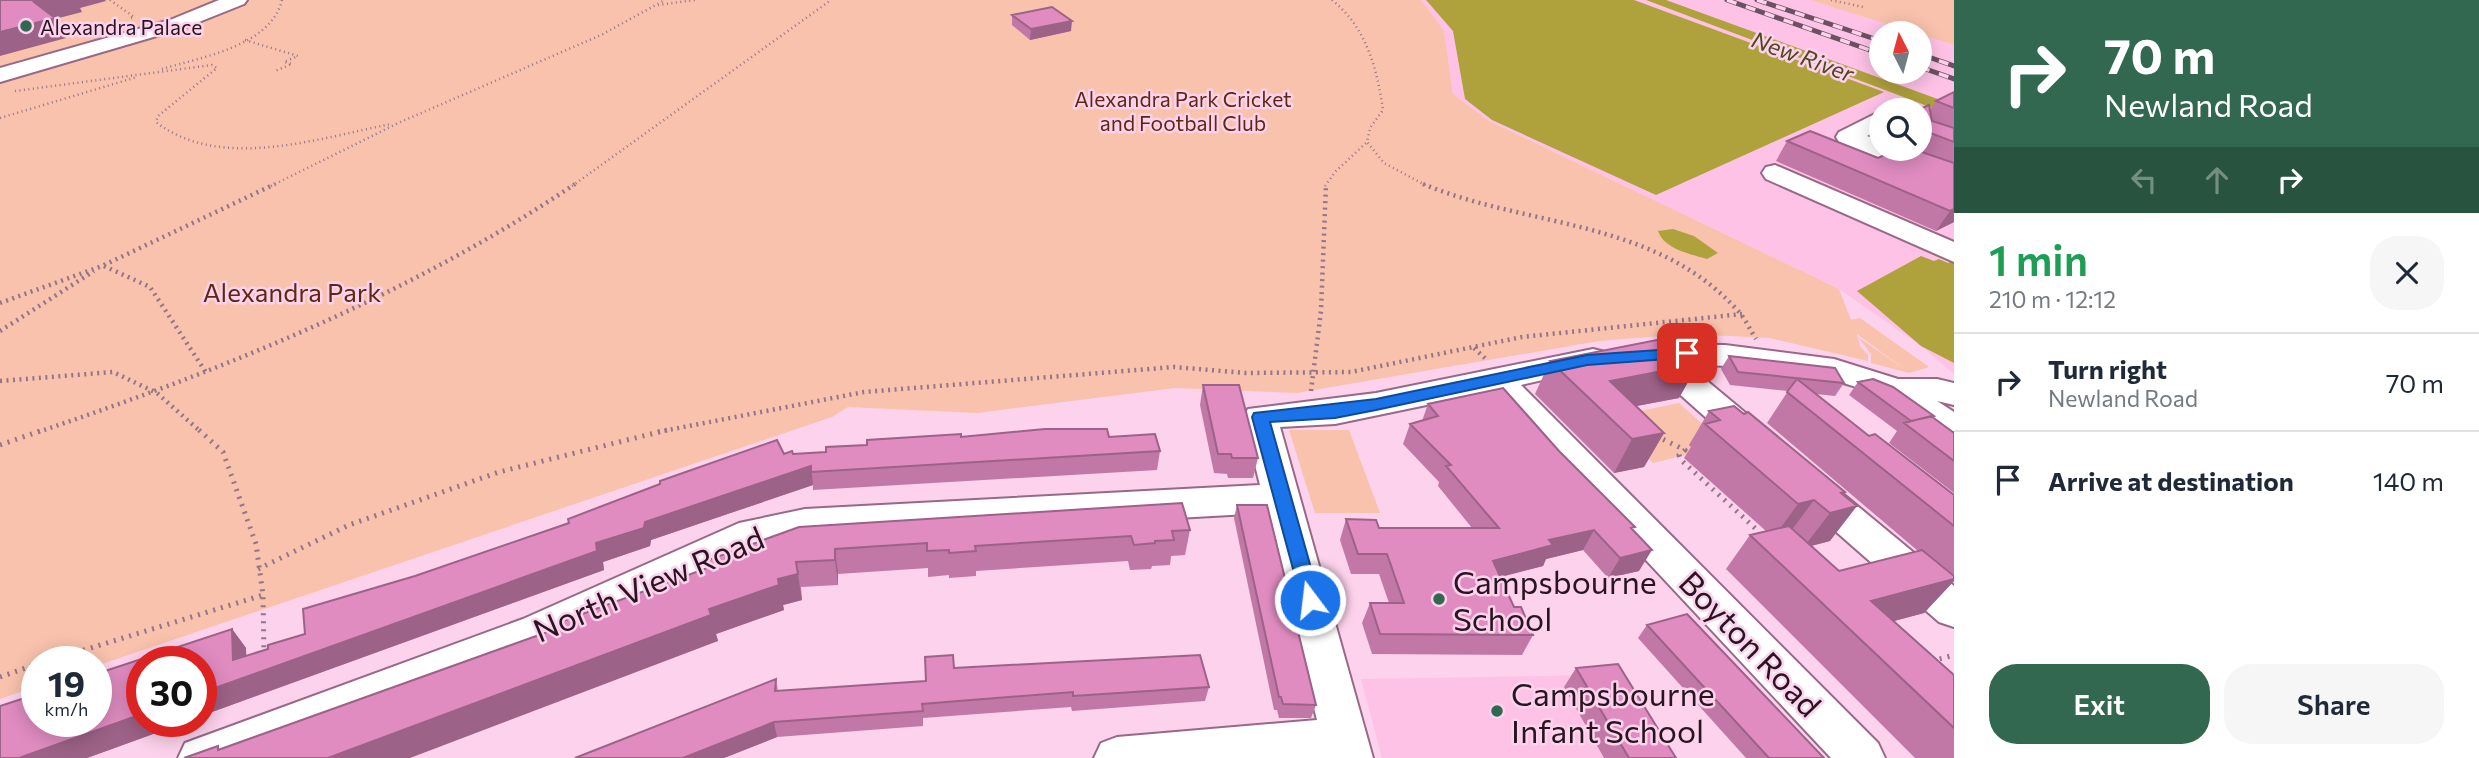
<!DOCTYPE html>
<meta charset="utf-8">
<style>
body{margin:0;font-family:Commissioner,sans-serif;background:#f6f6f7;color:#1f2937;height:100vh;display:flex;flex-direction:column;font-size:26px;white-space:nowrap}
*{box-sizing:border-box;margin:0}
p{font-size:23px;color:#747a83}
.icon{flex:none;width:38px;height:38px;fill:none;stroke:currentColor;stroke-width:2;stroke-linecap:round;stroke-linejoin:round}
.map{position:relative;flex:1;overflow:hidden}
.side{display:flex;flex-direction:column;background:#fff;width:525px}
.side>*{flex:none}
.guide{background:#31684f;color:#fff;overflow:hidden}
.needle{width:46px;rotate:354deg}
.tools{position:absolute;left:1869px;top:21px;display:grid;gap:14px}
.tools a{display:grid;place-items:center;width:63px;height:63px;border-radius:50%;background:#fff;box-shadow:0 4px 18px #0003;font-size:35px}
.speed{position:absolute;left:21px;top:646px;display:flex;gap:14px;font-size:35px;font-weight:700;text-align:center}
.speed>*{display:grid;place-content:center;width:91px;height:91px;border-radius:50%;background:#fff;box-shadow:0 4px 18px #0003;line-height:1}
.speed small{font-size:18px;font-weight:400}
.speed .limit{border:10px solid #d22;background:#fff;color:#111}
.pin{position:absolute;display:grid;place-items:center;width:60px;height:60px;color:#fff;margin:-30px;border-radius:14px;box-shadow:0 4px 10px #0006}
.me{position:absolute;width:77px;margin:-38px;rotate:345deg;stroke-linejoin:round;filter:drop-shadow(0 0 5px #0008)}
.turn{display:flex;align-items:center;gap:24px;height:147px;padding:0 35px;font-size:32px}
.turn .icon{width:91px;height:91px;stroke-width:2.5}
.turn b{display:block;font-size:49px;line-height:60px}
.lanes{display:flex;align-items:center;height:66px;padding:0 35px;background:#0003;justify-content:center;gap:35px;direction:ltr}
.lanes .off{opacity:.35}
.round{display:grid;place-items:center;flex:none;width:74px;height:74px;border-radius:28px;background:#f6f6f7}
.summary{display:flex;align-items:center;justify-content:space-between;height:119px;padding:0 35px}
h1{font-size:42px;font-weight:600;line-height:52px;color:#1e9e55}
.action{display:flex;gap:14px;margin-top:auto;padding:14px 35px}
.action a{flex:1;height:80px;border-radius:28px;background:#31684f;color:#fff;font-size:28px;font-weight:600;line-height:80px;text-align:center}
.action a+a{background:#f6f6f7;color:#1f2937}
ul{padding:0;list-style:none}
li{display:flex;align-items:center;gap:21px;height:98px;padding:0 35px;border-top:2px solid #e0e1e3}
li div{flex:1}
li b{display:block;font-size:26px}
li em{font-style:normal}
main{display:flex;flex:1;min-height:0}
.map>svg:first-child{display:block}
.built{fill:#fec2e6;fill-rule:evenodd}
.green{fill:#f8c2ad}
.water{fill:#afa23c}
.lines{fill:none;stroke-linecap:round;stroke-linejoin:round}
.canal{fill:#afa23c;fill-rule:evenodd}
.minor-casing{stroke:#986986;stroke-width:4}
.path-far2{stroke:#957588;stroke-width:2.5;stroke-dasharray:1 3.5;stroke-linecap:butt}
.path-far1{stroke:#957588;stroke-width:4.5;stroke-dasharray:2 4.5;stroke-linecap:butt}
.path{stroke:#957588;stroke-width:5;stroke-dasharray:2 6;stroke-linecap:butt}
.minor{fill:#fff;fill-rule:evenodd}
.rail-casing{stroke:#6b5161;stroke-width:5}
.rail{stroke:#fdd2ec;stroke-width:3.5;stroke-dasharray:10;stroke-linecap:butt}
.wall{fill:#c178a6}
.shaded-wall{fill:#9d6287}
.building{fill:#e08cc1;stroke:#9d6287;stroke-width:2}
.route{fill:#1a73e8;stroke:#114b97;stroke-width:2}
.poi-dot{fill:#31684f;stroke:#fdd2ec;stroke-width:2.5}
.labels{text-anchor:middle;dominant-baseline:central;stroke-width:5;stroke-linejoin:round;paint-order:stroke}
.far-poi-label{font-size:21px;fill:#281521;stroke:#fdd2ec;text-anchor:start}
.far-park-label{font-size:21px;fill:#61270e;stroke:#fdd2ec}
.far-water-label{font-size:23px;font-style:italic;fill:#4e481f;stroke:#fdd2ec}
.park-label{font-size:26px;fill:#61270e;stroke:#fdd2ec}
.near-poi-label{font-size:32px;fill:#281521;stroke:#fdd2ec;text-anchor:start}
.near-street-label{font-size:32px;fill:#281521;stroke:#fdd2ec}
</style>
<main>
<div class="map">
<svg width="1954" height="758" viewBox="0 0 1954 758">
<rect width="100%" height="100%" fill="#fdd2ec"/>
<path class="built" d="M1421 0H1810L1917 33H1881V72H1920V34L1954 45V374L1921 346 1839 289 1489 121 1453 94 1444 31ZM1881 110H1920V149H1881Z
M1603 675 1655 758H1382L1361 679Z"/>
<path class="green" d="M0 0H1421L1444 31 1453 94 1489 121 1839 289 1851 320 1860 318 1929 367 1909 373 1871 363V354L1858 337 1907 371 1857 334 1860 346 1868 355V361L1769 338 1687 334 1599 341 1297 393 1175 388 977 413 848 407 832 417 96 666V662H37V686L0 699Z
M1810 0H1954V45Z
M1679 403 1719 439 1697 452 1653 463 1606 418Z
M1289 430H1349L1380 513H1315Z"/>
<path class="water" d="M1426 0H1634L1884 92 1656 195 1492 120 1465 99 1453 31Z
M1673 229 1694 236 1718 253 1707 259C1690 254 1664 249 1658 231Z
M1921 256 1934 261 1939 259 1948 263 1954 260V363L1921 346 1857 291Z"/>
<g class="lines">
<path class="canal" d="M1646 0H1666L1954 105V116Z"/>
<g class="minor-casing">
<path id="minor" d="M219 0H247L244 4 184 28 0 82V68L170 20Z
M1881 111V128L1867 136 1881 141V149H1900L1954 170V187L1839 142 1836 137 1839 132Z
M1775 165 1954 242V262L1766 179 1762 173 1766 167Z
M1654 344 1725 345 1834 359 1898 379H1937L1954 383V405L1937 401 1954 412V431C1927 439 1907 409 1884 398 1830 372 1747 365 1688 365L1766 430 1771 439 1766 448 1753 451 1740 448 1647 365 1628 362 1623 355 1628 348Z
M1593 349 1605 352 1609 359 1605 366 1521 385 1878 743 1885 758H1831L1489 392 1335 424 1280 427 1373 758H1094L1101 743 1117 737 1317 720 1266 513 805 539 760 546 553 643 257 758H178L185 743 523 619 739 523 805 509 1260 485 1243 417 1248 409 1376 393Z
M1813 476 1826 480 1954 586V627L1939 622 1800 500 1794 490 1800 480Z"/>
</g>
<path class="path-far2" d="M110 0 134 17 130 18
M1332 0C1366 27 1377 68 1383 110L1370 128 1367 142 1384 163 1427 186
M1831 0 1863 7
M658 5 695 0
M245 40 298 56 284 62 292 64 275 71
M162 69C202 57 271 46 282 0
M15 91 212 65 217 68 158 116 156 122C220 172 319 138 391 124
M0 118 137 77
M271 186 396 124 601 35 665 0
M572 186 831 0
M1325 186 1335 172 1367 142"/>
<path class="path-far1" d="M1423 184C1529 228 1657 219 1739 312 1746 320 1750 330 1756 339
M104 266 150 287 207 374
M0 303 102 266 275 184
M0 331 94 271
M1474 348 1488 361
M0 381 113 372 157 393 201 432
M1311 391 1321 311 1326 184
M38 432C225 369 410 295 575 184
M658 432 864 392 1174 367 1246 373 1351 372 1522 337 1742 314"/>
<path class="path" d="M199 430 223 452 256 544 263 595 264 655
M1656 436 1685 450 1679 455 1681 460 1756 529
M0 445 43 430
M258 569 349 525 499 472 667 430
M1932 661 1954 655
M45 662 263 595
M0 677 37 664"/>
<use href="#minor" class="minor"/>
<g class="rail-casing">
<path id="rail" d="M1727 0 1881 54
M1757 0 1881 41
M1920 54 1954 66
M1920 67 1954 79"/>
</g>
<use href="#rail" class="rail"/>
</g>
<path class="wall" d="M1012 15 1071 31 1030 40 1012 25Z
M1954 92V222L1936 231 1776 161 1787 141 1878 158 1898 149H1920V109L1930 110 1936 101Z
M1881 122V141L1873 135Z
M1729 356 1844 383 1835 396 1816 394 1869 436 1954 495V581L1924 613 1894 621 1954 675V758H1915L1726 569 1750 535 1766 531 1684 458 1691 447 1689 445 1709 411 1845 492 1843 495 1830 541 1811 546 1839 571 1918 551 1767 423 1788 391 1730 385 1721 369Z
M1550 361 1698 364 1679 398 1636 406 1664 433 1644 467 1614 473 1535 394Z
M1858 382 1934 416 1932 417 1954 433V493L1889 443 1897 431 1849 395Z
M1203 385 1258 458 1253 478H1228L1227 474 1214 473 1200 405Z
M1428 404 1559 451 1633 531 1639 571 1608 578 1583 550 1546 559 1543 566 1501 577 1514 607 1533 635 1522 655 1372 654 1362 623 1370 603H1389L1379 574H1351L1340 540 1346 519 1379 528H1472L1438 486 1439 482 1403 444 1410 424 1422 421Z
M961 437H1109L1160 451 1157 470 813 490V485L651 540 650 546 603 562 604 570 201 716V662L142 721H189L87 758 232 629 246 648V656L268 649 305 634 415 576 784 454 826 452 867 445Z
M1237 505 1316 705 1311 718H1279L1277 710H1274L1234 518Z
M799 527 1190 530 1185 555 1171 556 1170 565 1152 566 1151 569 1130 570 1128 561 976 571V576L949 578V575L928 577V568L838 574V585L801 587 802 600 783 605 784 610 716 634 718 641 221 749 564 626 710 567Z
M1647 625 1824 758H1746L1638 638Z
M954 668 1209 687 1205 701 1072 711 1071 707 923 718V726L777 737 724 758 776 679 778 691 926 681Z
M1576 668 1676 758H1604L1564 687Z"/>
<path class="shaded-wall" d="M43 0H105L106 1 80 8 82 12 55 19 66 38 0 56V32L34 2Z
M1072 21 1071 31 1030 40 1031 29Z
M1954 209V222L1936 231 1950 211Z
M1698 364 1679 398 1605 412 1610 381Z
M1664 433 1644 467 1614 473 1632 439Z
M811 466 813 485 651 540 650 546 603 562 604 570 201 716V693L233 660 232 629 246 648 247 677 596 543 645 522Z
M1814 500 1788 535 1773 538 1798 504Z
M1857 506 1830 541 1803 548 1830 513Z
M1594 530 1583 550 1546 559 1543 566 1484 581 1493 561 1549 540Z
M835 549 838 574V585L835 560Z
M1652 550 1639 571 1608 578 1620 558Z
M796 562 802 600 783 605 784 610 716 634 718 641 410 758H328L709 609 778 579Z
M1954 579V581L1924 613 1853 632 1871 601Z
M142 714V721H189L87 758H19Z
M774 722 777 737 724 758H683Z"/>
<path class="building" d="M0 0H43L34 2 55 18 0 32Z
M1052 7 1072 21 1031 29 1012 15Z
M1954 92V108L1936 101Z
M1908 105 1920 109 1929 105 1932 121 1954 128V142L1920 129V110H1897Z
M1810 131 1878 158 1898 149H1913L1954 163V209L1950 211 1787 141Z
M1667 338 1698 364 1610 381 1664 433 1632 439 1550 361Z
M1729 356 1835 368 1844 383 1738 372Z
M1797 379 1869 436 1875 434 1954 495V526L1787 392Z
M1873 379 1893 387 1934 416 1911 421 1858 382Z
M1203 385H1239L1258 458H1232L1231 454H1218Z
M1503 388 1559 451 1635 527 1631 528 1652 550 1620 558 1594 530 1549 540 1553 545 1493 561 1514 607H1521L1533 635 1380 634 1370 603H1404L1387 554H1358L1346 519 1376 520 1379 528H1499L1446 466 1451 465 1410 424 1438 416 1428 404Z
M1734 406 1744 414 1748 412 1845 492 1841 493 1857 506 1830 513 1814 500 1798 504 1705 424 1720 420 1709 411Z
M1931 416 1954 433V461L1904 423Z
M1045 429H1107L1109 437 1155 434 1160 451 811 472V466L645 522 644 528 596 543 597 551 201 693V662H142V714L19 758H0V706L37 694V721H96V674L232 629 233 660 268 649V645L305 634 303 609 415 576 569 523 568 519 660 484V481L777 440 784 454 792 451 793 454 826 452V447L867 445V440L961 434V437Z
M1182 503 1190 530 1172 531 1174 540 1155 541V543L1134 545 1131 536 975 546 976 551 949 553V550L927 551V543L835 549V560L796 562 798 574 778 579 779 585 709 609 711 615 328 758H184L218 746V750L564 626 563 621 710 567 708 560 799 527Z
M1237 505H1267L1316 705 1283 704 1281 697H1279Z
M1789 526 1839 571 1922 550 1954 576V579L1871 601 1954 675V728L1750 535Z
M1687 614 1824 758H1769L1647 625Z
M953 655 954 668 1200 655 1209 687 1073 696V692L922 704 923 711 774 722 683 758H575L776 679 775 691 926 681 925 657Z
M1618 664 1676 758H1629L1576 668Z"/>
<path class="route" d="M1687 348 1693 350V357L1587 365 1376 410 1335 418 1270 422 1320 600 1317 606H1303L1252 417 1254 413 1376 399 1587 355Z"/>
<g class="poi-dot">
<circle cx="26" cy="26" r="7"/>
<circle cx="1439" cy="599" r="7"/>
<circle cx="1497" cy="711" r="7"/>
</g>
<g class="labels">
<g class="far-poi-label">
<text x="40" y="26">Alexandra Palace</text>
</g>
<g class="far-park-label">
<text x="1183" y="98">Alexandra Park Cricket<tspan x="1183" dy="24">and Football Club</tspan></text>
</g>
<g class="far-water-label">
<text transform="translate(1803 56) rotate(20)">New River</text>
</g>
<g class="park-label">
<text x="292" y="291">Alexandra Park</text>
</g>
<g class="near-poi-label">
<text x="1453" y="581">Campsbourne<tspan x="1453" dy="37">School</tspan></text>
<text x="1511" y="693">Campsbourne<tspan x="1511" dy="37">Infant School</tspan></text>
</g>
<g class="near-street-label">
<text transform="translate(648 583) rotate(-23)">North View Road</text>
<text transform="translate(1751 643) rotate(46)">Boyton Road</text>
</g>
</g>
</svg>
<div class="tools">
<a><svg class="needle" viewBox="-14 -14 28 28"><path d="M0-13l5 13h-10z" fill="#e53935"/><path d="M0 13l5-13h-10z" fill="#747a83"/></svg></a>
<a><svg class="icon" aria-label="search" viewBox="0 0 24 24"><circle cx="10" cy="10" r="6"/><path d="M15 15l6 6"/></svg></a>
</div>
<div class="speed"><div>19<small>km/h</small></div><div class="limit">30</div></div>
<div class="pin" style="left:1687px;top:353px;background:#d93025"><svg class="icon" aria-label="arrive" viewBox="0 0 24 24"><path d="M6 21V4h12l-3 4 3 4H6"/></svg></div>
<svg class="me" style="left:1310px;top:600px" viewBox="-20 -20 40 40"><circle r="17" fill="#1a73e8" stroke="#fff" stroke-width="3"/><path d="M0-11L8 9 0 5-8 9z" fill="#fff"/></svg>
</div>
<section class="side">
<div class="guide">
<div class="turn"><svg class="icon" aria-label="right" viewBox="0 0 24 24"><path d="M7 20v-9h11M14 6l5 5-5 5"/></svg><div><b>70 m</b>Newland Road</div></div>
<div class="lanes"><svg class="icon off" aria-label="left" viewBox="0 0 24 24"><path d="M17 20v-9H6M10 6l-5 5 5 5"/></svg><svg class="icon off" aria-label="ahead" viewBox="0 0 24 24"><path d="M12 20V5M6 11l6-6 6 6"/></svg><svg class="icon" aria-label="right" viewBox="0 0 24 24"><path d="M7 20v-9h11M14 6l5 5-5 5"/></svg></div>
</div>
<div class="summary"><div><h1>1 min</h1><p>210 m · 12:12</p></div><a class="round"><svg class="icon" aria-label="close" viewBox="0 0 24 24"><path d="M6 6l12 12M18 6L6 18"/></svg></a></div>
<ul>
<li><svg class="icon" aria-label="right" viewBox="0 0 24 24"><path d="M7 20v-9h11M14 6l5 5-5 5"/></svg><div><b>Turn right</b><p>Newland Road</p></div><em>70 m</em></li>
<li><svg class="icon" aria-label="arrive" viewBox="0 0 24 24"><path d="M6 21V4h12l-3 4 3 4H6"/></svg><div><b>Arrive at destination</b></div><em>140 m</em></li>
</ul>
<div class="action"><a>Exit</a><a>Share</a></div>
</section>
</main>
